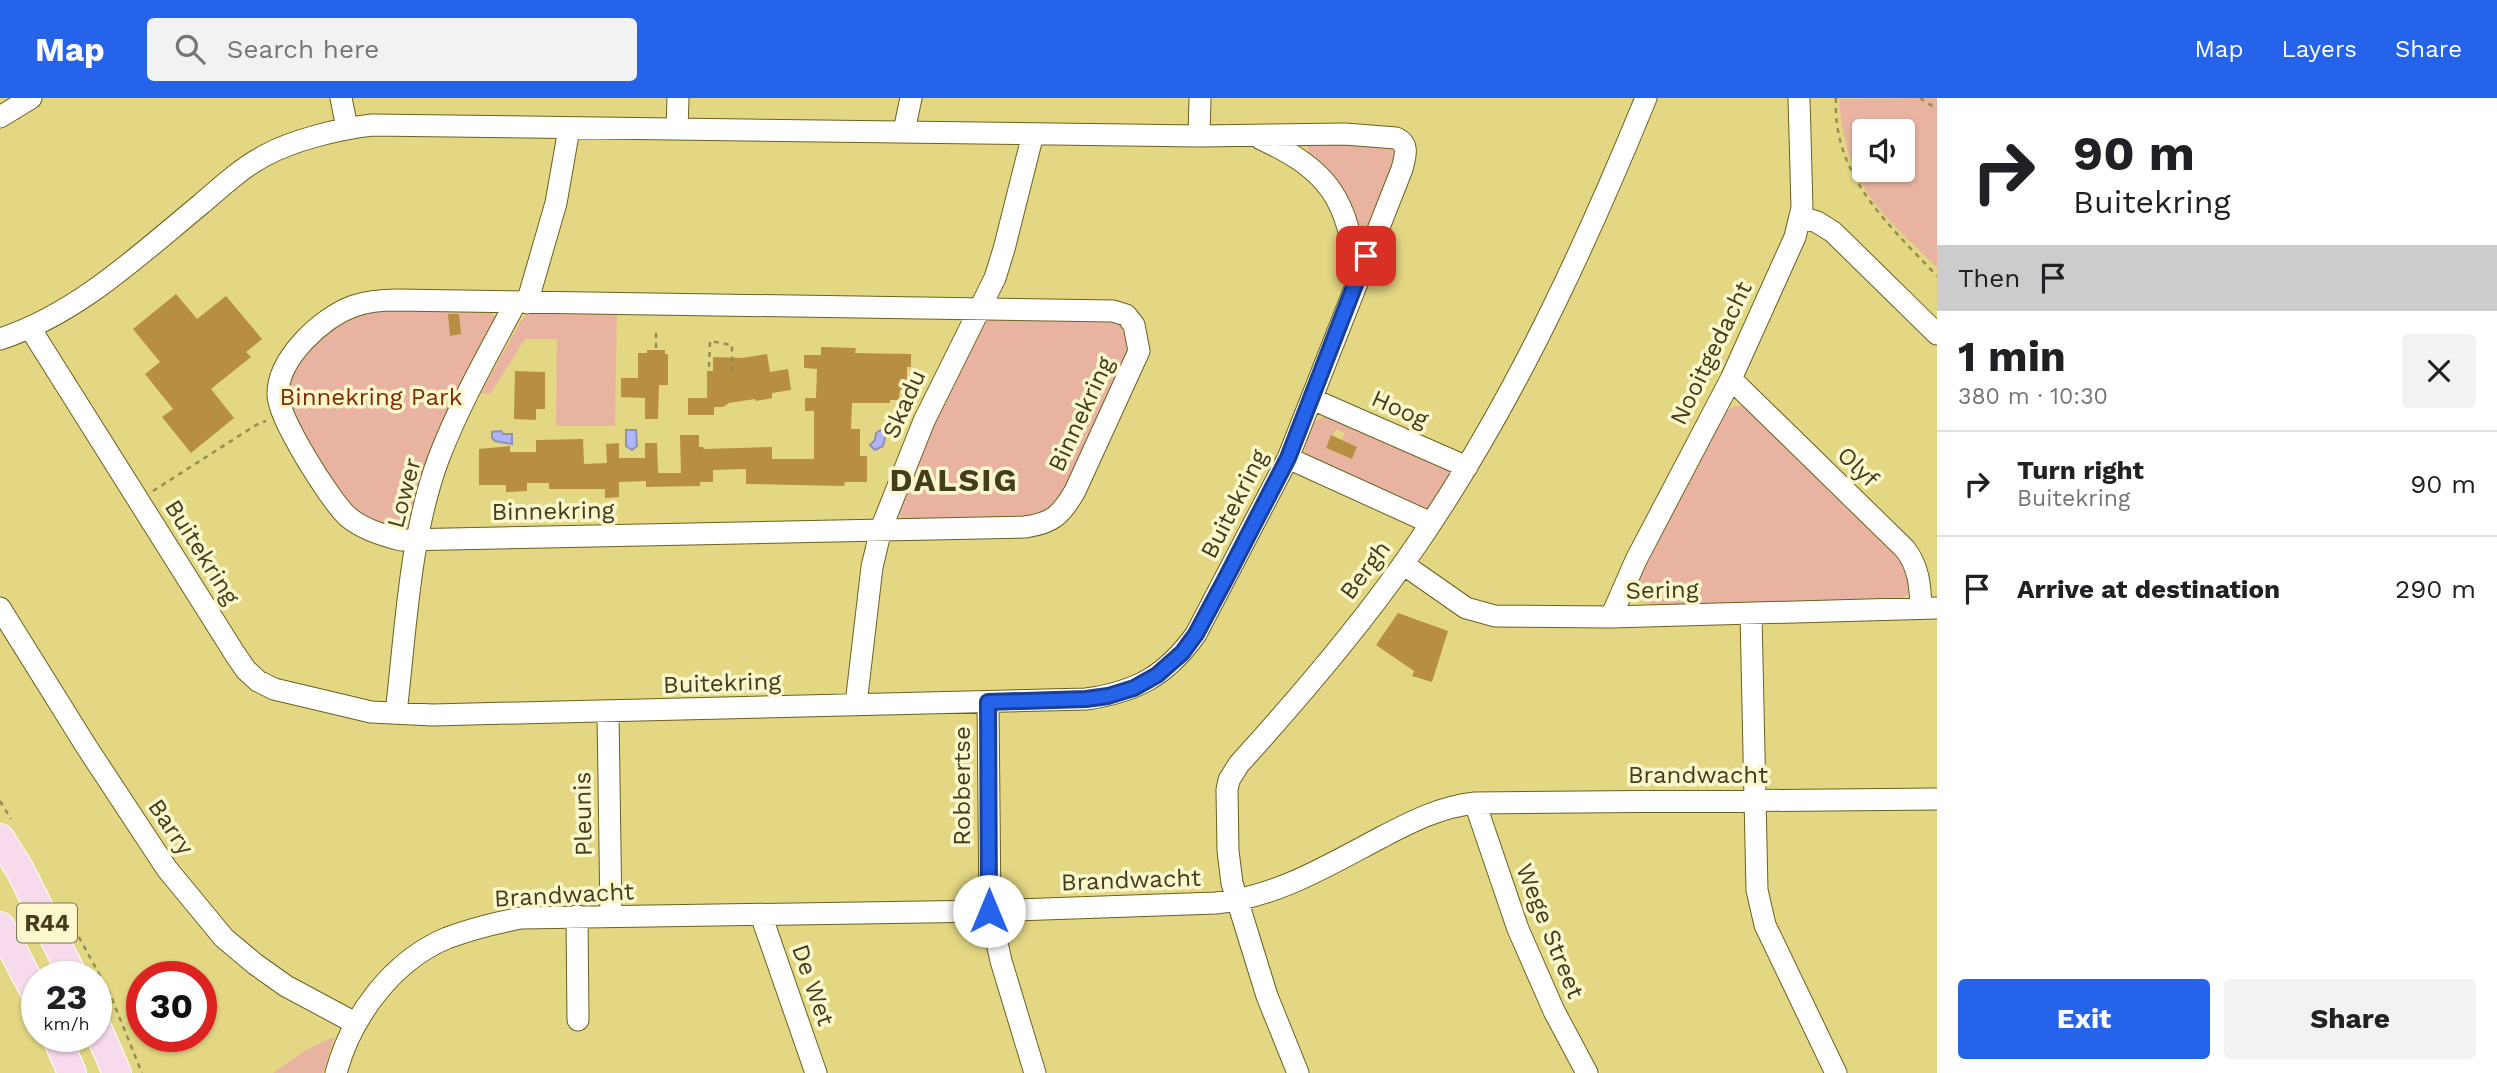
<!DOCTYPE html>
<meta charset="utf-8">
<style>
body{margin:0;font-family:"Work Sans",sans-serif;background:#f2f2f2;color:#202124;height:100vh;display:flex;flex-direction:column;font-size:26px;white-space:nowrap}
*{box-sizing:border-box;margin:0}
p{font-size:23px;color:#757577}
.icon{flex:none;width:38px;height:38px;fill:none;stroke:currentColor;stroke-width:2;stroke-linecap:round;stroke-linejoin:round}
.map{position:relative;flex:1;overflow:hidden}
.details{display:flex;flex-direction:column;background:#fff;width:560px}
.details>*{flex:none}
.banner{background:#fff;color:#202124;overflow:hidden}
.buttons{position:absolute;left:1852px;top:21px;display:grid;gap:14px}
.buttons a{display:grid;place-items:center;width:63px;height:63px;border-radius:7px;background:#fff;box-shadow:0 2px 5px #0004;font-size:35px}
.speed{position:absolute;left:21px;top:863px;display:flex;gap:14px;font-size:35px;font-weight:700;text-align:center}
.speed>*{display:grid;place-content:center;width:91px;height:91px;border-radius:50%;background:#fff;box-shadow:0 2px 5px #0004;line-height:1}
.speed small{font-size:18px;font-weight:400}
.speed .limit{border:10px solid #d22;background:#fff;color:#111}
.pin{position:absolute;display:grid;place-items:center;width:60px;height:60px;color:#fff;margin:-30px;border-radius:14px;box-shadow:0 4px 10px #0006}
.me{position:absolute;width:77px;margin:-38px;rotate:0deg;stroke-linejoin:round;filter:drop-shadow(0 0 5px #0008)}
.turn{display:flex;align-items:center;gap:24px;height:147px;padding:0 21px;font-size:32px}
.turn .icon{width:91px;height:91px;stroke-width:2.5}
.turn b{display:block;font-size:49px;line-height:60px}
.then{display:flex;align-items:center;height:66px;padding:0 21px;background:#0003;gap:14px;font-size:26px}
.round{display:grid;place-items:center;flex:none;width:74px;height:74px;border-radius:7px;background:#f2f2f2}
.overview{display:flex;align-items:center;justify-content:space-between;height:119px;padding:0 21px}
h1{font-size:42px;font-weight:700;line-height:52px}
.action{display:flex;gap:14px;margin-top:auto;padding:14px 21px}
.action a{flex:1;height:80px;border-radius:7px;background:#2563eb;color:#fff;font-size:28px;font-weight:700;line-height:80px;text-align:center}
.action a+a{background:#f2f2f2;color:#202124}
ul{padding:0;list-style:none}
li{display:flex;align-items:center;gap:21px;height:105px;padding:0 21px;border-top:2px solid #e0e0e0}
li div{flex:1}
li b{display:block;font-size:26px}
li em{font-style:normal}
header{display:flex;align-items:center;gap:42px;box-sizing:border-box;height:98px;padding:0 35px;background:#2563eb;color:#fff}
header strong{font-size:33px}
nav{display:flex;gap:38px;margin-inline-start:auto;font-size:24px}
.search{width:490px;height:63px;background:#f2f2f2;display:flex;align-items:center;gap:18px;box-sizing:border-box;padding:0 24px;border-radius:7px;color:#757577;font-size:26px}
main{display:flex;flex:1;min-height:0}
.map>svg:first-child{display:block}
.green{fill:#e8b4a1;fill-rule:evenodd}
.water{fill:#b0b5f9;stroke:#8f91b6;stroke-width:2}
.building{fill:#b78e42}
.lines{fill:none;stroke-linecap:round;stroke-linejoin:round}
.minor-casing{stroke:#6b6120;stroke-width:23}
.major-casing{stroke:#fff;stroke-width:30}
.path{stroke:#968e51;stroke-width:2.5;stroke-dasharray:5 5;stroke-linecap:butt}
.minor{stroke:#fff;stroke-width:21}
.major{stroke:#f7dbec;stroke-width:28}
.route-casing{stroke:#184099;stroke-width:18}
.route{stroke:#2563eb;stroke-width:12}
.labels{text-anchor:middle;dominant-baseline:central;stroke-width:7;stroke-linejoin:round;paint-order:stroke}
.shield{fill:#fdf7ce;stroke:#7a7550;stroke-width:2}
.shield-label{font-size:23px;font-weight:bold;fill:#423d1a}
.street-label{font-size:24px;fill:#423d1a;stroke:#fdf7ce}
.park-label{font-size:24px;fill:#822c01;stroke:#fdf7ce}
.district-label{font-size:32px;font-weight:bold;letter-spacing:2px;fill:#423d1a;stroke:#fdf7ce}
</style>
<header>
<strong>Map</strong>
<div class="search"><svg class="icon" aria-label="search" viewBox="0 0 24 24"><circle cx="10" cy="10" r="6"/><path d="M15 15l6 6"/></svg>Search here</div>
<nav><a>Map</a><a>Layers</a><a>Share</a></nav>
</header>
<main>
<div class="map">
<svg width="1937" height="975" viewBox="0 0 1937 975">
<rect width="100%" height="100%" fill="#e3d783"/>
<path class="green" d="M1937 0V170C1909 141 1873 112 1856 75 1845 52 1841 25 1839 1ZM1864 33H1902V72H1864Z
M1314 44 1400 49 1370 131 1359 130 1325 70 1308 55V47Z
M487 211 495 219 496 225 408 432 403 435 354 417 289 315 286 284 301 255 347 219 363 212Z
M533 213H617L615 328H556L557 241H525L491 295 480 296 522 221Z
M1118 220 1135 241 1064 399 1042 420 906 424 902 421 898 413 950 285 985 225 990 221Z
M1735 308 1747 309 1907 464 1912 493 1900 502 1661 509 1644 504 1638 489V474L1723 315Z
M1329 318 1448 371 1451 376 1429 411H1420L1305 357C1304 340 1310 319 1329 318ZM1336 331 1345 335 1342 342 1357 349 1352 361 1326 350Z
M334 939 323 975H273L306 952Z"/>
<path class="water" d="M626 332H636L637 348 632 352 626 348Z
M881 332 886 336 883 348 875 352 870 347 875 342 876 335Z
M501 333 503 336H512V346L495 343 492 340V334Z"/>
<path class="building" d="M176 196 197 221 226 198 262 241 246 254 251 259 211 291 234 320 191 355 162 319 173 311 145 276 160 264 133 231Z
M448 216H459L461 236 450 238Z
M821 249 856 250 855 255 911 256V269H907V287H904V292H900L899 302H890V305H852L851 331H860V358H867V384H845L844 388 746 386V371L713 372V384H700V388L646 389V383L619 384V399L605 400V391H549V385H527V393L506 394V387H479V351L510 348V354H536V342L583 341 584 366 607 365 606 346 619 345V360H645V345H657L658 375H681L680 337H699V349H703L704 351 772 349V361H814V313H805V300H816L817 271 804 270V257H821Z
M647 252H665V256H668V287H659L658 321H645V300L621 299V280H638V255H647Z
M767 256 770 274 788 271 791 292 772 295V300L756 303 755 301 729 305 723 309H714V317H688V300H707V273H713V259L742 260Z
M515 273 545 274V311H536V322L514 321Z
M1331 337 1357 349 1352 361 1326 350Z
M1398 515 1448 533 1432 584 1412 578 1414 573 1376 547Z"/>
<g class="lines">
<g class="minor-casing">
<path id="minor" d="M341 0 347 30
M0 19 31 0
M677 31 678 0
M904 33 911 0
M1199 38 1200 0
M1261 41C1331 73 1347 102 1357 177
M1801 119 1817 124 1833 134 1937 236
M397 202 1113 213 1126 217 1134 227 1139 253 1075 393C1061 417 1053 425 1025 429L401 442C382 437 362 431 347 418 330 402 278 320 278 297 277 261 322 219 354 208 368 203 383 202 397 202Z
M527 205 556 105 569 31
M0 241C77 216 138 158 200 107 220 90 240 71 264 58 293 42 338 31 372 27L1199 38 1345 36 1396 40C1410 46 1405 59 1402 71L1288 360 1196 536C1166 578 1136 594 1086 601L433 617 371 614 274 591 258 583 246 572 235 556 30 230
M1731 281 1905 451C1919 469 1920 487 1921 509
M1312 301 1467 369
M1288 360 1431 425
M1403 466 1466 510 1495 518 1611 519 1937 510
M0 510 86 648 167 771 224 840 255 866 286 888 355 925
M1751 516 1757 792 1765 827 1836 975
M1611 519 1636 462 1731 281 1795 139 1802 110 1799 0
M988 604 990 813 1001 863 1035 975
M856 606 872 469 881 431 924 323 995 180 1004 151 1033 36
M608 614 611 818
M396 615C406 531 409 442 438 362 459 307 488 256 516 204
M1475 705 1518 831 1554 913 1587 975
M761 817 816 975
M577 818 578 922
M336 975C351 919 392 863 447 840 471 831 495 825 521 820L990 813 1216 805C1276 799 1327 768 1380 740 1411 724 1439 709 1475 705L1937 701
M1298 975 1267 898 1232 785 1228 753 1227 692 1229 682 1239 666C1297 602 1354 536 1404 465 1505 322 1580 161 1646 0"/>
</g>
<g class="major-casing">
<path id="major" d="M0 740 20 772 73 878
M0 828 37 898
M96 927 117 975
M56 938 72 975"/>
</g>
<path class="path" d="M1836 0C1832 77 1889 127 1937 178
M1920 0 1937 11
M656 235V251
M709 269 710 243 732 247V276
M153 393 256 327 266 323
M0 703 11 721
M74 830 110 896 142 975"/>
<use href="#minor" class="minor"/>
<use href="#major" class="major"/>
</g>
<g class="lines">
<g class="route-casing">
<path id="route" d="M989 813 988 604 1086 601 1108 598 1134 590 1157 577 1182 555 1196 536 1226 480 1288 360 1366 158"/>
</g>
<use href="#route" class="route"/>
</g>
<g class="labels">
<rect class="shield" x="17" y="805.5" width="60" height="39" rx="5"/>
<g class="shield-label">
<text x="47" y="825">R44</text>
</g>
<g class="street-label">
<text transform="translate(1711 255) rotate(-64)">Nooitgedacht</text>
<text transform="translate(904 306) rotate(-66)">Skadu</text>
<text transform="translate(1400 311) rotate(24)">Hoog</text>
<text transform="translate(1081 316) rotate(-65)">Binnekring</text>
<text transform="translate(1858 369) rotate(44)">Olyf</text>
<text transform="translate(404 395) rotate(-75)">Lower</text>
<text transform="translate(1234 406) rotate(-63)">Buitekring</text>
<text transform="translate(553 413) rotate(-1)">Binnekring</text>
<text transform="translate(202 454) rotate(58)">Buitekring</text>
<text transform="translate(1365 472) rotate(-53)">Bergh</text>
<text transform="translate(1662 492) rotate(-1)">Sering</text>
<text transform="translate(722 585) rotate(-2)">Buitekring</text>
<text x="1698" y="677">Brandwacht</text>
<text transform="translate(962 688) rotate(-90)">Robbertse</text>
<text transform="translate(583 716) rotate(-91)">Pleunis</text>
<text transform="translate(171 729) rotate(56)">Barry</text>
<text transform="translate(1131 782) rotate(-2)">Brandwacht</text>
<text transform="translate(564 797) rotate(-3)">Brandwacht</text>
<text transform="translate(1550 833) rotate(68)">Wege Street</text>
<text transform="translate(813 887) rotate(71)">De Wet</text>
</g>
<g class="park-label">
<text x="371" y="299">Binnekring Park</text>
</g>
<g class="district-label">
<text x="954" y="382">DALSIG</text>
</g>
</g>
</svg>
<div class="buttons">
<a><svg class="icon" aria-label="sound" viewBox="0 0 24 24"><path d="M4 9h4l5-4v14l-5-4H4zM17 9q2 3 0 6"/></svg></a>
</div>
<div class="speed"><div>23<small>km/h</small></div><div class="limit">30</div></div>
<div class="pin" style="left:1366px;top:158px;background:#d93025"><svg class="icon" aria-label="arrive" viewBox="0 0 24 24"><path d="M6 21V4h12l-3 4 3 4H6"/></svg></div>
<svg class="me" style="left:989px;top:813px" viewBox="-20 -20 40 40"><circle r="19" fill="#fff"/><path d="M0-13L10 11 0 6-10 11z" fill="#2563eb"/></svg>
</div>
<section class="details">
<div class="banner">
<div class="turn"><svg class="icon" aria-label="right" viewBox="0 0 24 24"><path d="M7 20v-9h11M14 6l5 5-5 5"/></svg><div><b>90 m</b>Buitekring</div></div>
<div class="then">Then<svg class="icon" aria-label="arrive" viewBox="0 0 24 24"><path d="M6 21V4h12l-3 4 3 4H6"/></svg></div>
</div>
<div class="overview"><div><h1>1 min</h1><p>380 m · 10:30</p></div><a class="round"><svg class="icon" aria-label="close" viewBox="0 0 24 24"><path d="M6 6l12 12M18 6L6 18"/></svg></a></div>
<ul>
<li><svg class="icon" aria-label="right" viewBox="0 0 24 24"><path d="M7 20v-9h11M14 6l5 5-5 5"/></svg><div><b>Turn right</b><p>Buitekring</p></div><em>90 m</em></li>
<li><svg class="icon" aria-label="arrive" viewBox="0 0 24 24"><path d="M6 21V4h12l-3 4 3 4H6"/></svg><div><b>Arrive at destination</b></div><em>290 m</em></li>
</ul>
<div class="action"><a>Exit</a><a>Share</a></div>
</section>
</main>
